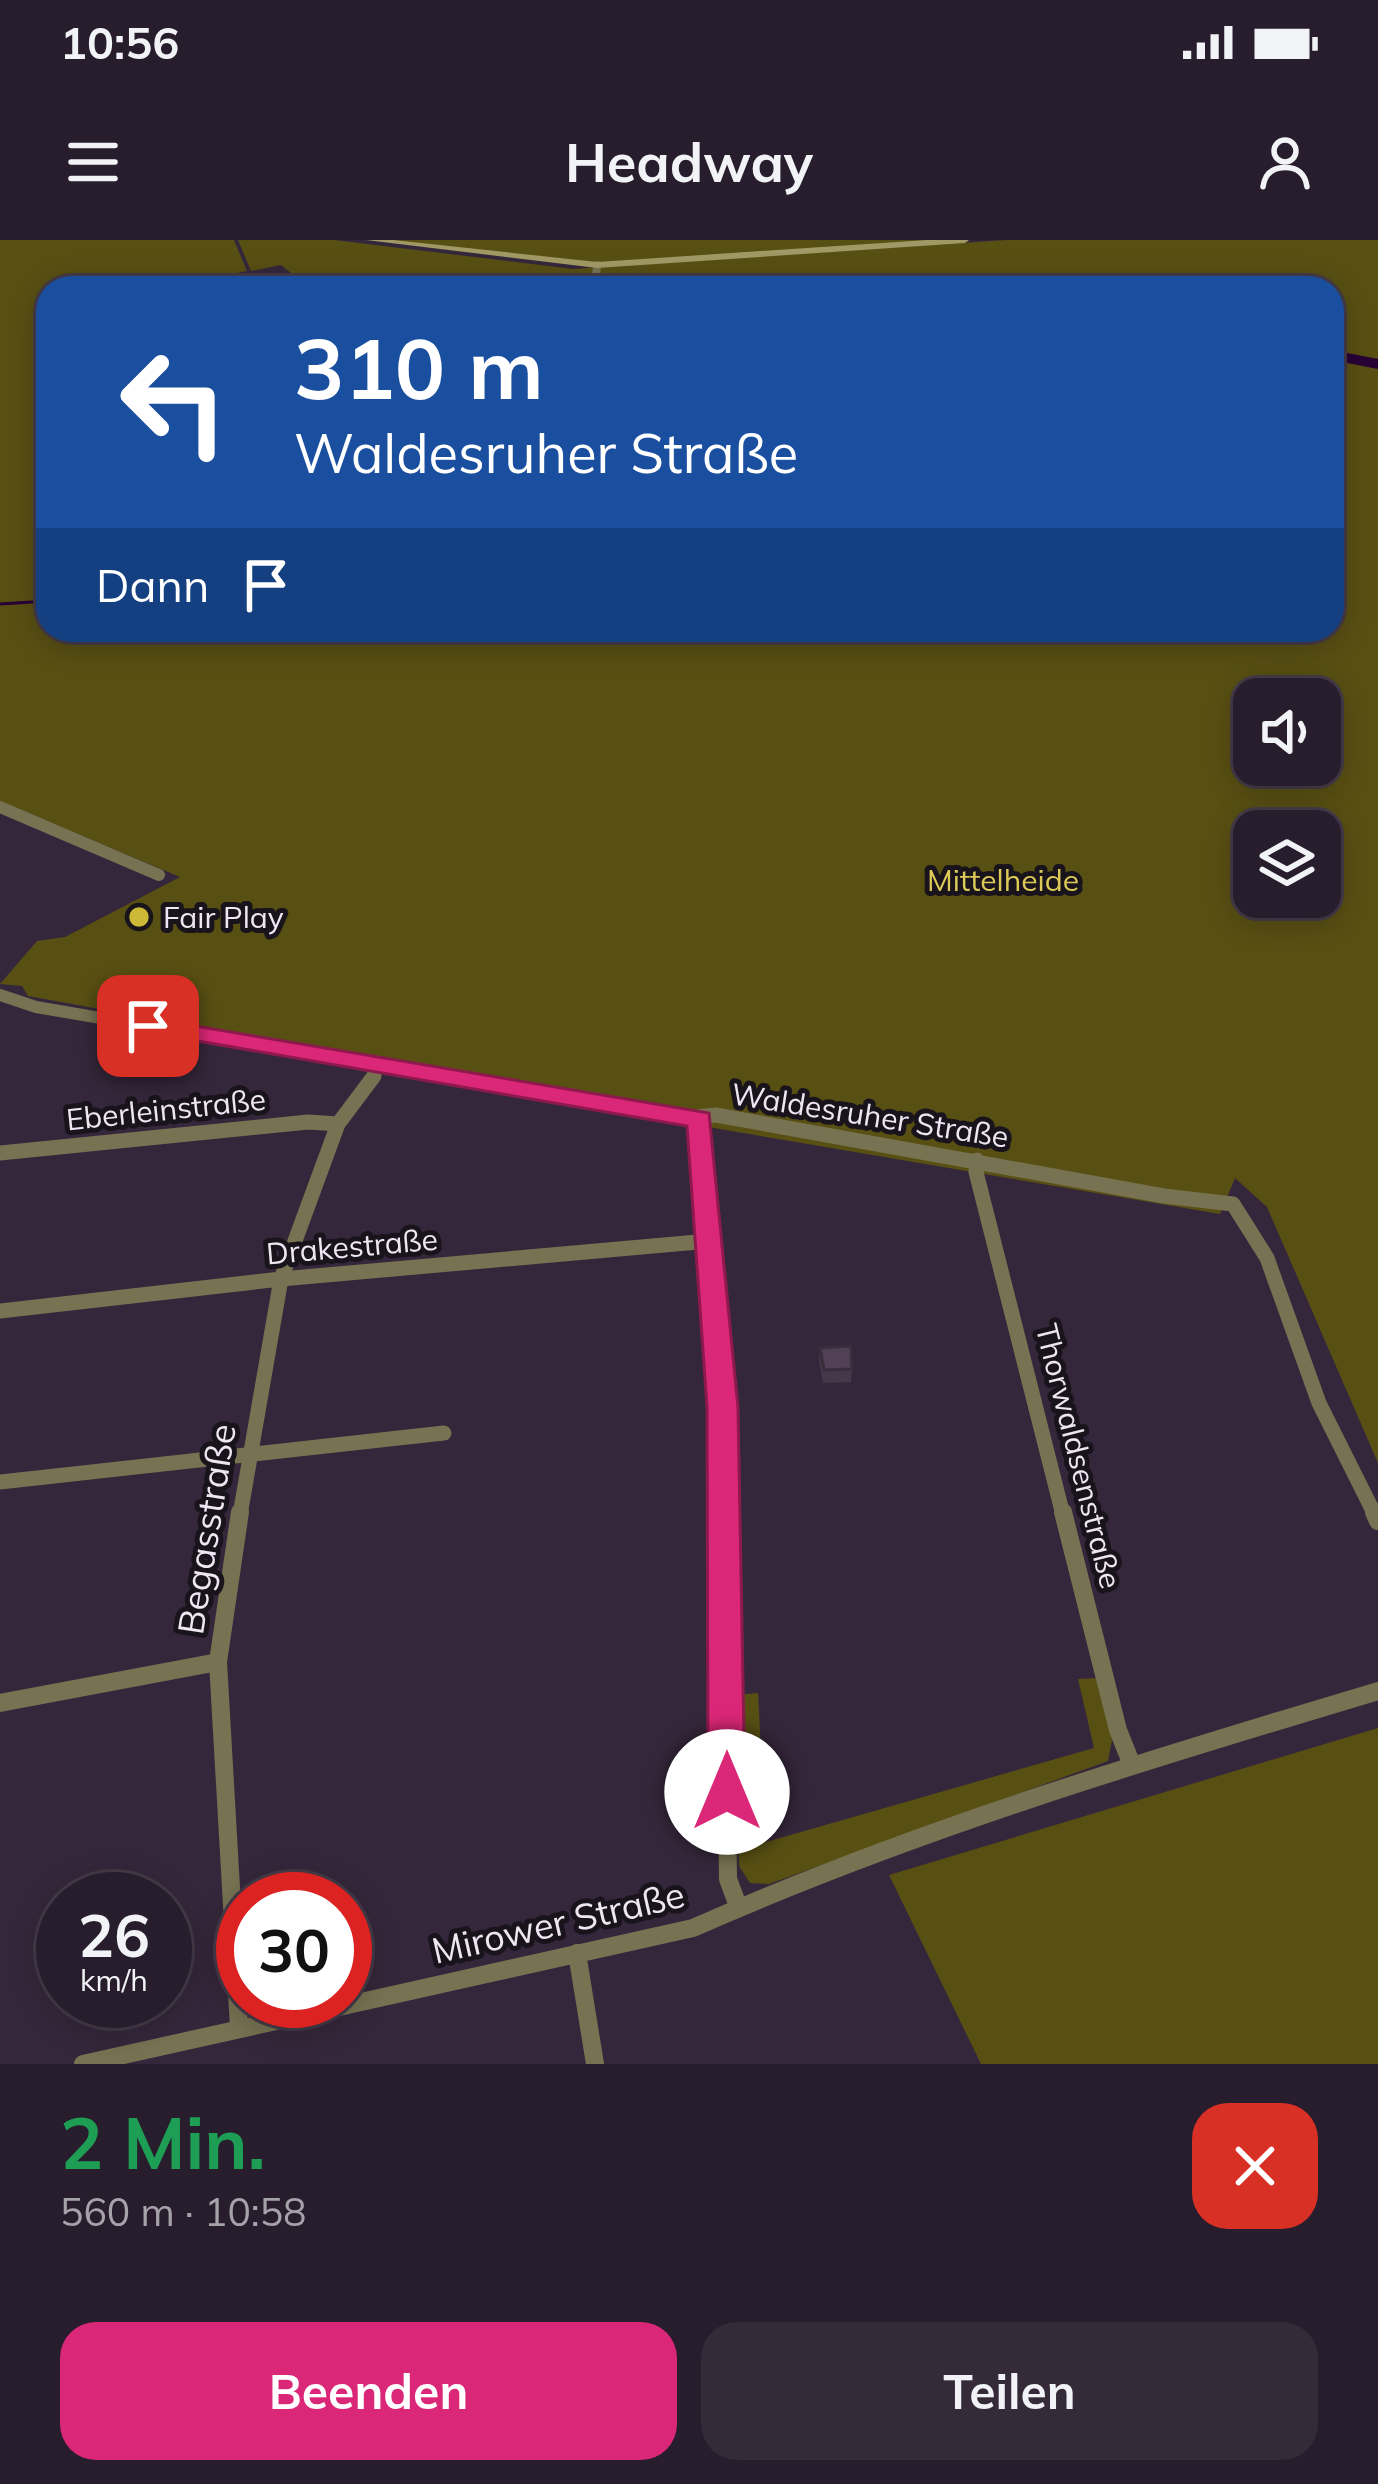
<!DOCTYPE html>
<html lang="de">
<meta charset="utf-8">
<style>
body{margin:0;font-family:Mulish,sans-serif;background:#342a38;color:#f1f3f6;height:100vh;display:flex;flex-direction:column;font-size:45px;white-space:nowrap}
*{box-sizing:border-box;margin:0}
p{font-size:39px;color:#a5a2a9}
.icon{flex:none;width:66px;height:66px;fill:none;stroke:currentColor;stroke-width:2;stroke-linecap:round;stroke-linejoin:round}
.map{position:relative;height:1824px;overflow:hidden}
.drawer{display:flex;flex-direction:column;background:#281d2c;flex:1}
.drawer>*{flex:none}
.banner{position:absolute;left:36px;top:36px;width:1308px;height:366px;border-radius:36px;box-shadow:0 6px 30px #0003,0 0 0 3px #443b48;background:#1a4fa0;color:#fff;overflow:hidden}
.buttons{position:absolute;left:1233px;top:438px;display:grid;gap:24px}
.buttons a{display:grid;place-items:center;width:108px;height:108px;border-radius:24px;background:#281d2c;box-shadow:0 6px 30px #0003,0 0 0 3px #443b48;font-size:60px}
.speed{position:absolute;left:36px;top:1632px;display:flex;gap:24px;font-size:60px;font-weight:700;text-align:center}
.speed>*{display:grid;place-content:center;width:156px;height:156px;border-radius:50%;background:#281d2c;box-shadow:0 6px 30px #0003,0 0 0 3px #443b48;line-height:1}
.speed small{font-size:30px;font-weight:400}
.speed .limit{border:18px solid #d22;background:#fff;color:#111}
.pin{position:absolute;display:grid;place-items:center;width:102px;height:102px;color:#fff;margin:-51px;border-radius:24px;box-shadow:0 6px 18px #0006}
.me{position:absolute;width:132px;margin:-66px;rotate:0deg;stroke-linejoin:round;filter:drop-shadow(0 0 9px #0008)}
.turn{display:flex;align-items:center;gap:42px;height:252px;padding:0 60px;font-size:54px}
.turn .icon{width:156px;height:156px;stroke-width:2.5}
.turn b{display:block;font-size:84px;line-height:102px}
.then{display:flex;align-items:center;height:114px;padding:0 60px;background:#0003;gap:24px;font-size:45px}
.round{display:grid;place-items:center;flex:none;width:126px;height:126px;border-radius:36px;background:#342a38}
.head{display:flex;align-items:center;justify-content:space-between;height:204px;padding:0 60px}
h1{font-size:72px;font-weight:700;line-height:90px;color:#1e9e55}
.button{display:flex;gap:24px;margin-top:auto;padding:24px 60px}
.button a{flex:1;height:138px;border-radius:36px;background:#db2777;color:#fff;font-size:48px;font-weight:700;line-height:138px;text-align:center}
.button a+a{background:#342a38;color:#f1f3f6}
.status{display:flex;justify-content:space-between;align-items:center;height:84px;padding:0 60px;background:#281d2c;direction:ltr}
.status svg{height:33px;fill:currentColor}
header{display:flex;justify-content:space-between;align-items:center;height:156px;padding:0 60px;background:#281d2c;font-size:54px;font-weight:700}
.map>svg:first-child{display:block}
.green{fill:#584f13;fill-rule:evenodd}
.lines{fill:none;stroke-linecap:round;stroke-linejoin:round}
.stream{stroke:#280036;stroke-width:3}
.river{fill:#280036;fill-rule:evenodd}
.minor-far3{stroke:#777252;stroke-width:8}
.minor-far2{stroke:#777252;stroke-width:12}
.minor-far1{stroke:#777252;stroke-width:15}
.minor{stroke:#777252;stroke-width:18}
.secondary{fill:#a19965;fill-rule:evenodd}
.wall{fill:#45384a}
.building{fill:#504156;stroke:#382e3c;stroke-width:3}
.route{fill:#db2777;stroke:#8e194d;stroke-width:3}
.poi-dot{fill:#ccb938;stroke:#19131c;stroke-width:4.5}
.labels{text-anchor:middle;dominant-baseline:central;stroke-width:10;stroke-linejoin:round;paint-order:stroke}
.park-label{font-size:30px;fill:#dbca58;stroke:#19131c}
.poi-label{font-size:30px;fill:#efe6f3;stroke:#19131c;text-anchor:start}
.street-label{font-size:30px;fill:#efe6f3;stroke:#19131c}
.near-street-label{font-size:36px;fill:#efe6f3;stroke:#19131c}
</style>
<div class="status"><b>10:56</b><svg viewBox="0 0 49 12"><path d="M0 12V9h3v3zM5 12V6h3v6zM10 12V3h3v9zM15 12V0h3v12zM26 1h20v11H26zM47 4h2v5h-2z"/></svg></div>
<header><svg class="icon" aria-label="menu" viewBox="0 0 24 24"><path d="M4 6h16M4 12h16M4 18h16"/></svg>Headway<svg class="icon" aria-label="person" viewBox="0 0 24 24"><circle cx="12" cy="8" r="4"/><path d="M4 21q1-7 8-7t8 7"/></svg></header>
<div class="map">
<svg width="1378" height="1824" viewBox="0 0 1378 1824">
<rect width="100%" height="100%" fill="#35273b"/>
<path class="green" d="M0 0H234L247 31 212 38 207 41 214 48H48V390H1332V48H284L306 45 281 25 251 31 238 0H334L573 29 1006 0H1378V1223L1267 967 1235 938 1220 974 672 881 578 856 28 756 22 746 0 744 37 701 65 697 180 637 0 561ZM1254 459H1320V525H1254ZM1254 591H1320V657H1254Z
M381 0H952L608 24Z
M1096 1438 1112 1500 1108 1521 769 1644 750 1643 739 1626 735 1455 758 1453 766 1602 1094 1508 1078 1439Z
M1378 1488V1824H981L889 1635Z"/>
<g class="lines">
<path class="stream" d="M0 364 48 361"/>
<path class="river" d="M1332 110 1378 119V129L1332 120Z"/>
<path class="minor-far3" d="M595 48 597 25"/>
<path class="minor-far2" d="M0 567 159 635
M0 755 36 767 457 839
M372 839 379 826"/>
<path class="minor-far1" d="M440 836 686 878 716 875 1164 956 1233 964 1267 1018 1319 1163 1375 1275
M700 879 722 1167 723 1275
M0 913 308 882 338 884
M977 920 976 932 1063 1275
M0 1071 281 1039 709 1001
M0 1242 444 1193
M240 1275 281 1039 338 884 374 836"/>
<path class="minor" d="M723 1272 728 1639 738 1666
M1063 1272 1118 1490 1132 1525
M1374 1272 1378 1281
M0 1463 218 1422
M577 1713 595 1824
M239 1787 218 1422 240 1272
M83 1824 693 1688C914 1590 1147 1520 1378 1451"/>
<path class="secondary" d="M366 0H393L597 22 927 0H969L965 3 597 28Z"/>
</g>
<path class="wall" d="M820 1108 852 1129 851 1142 823 1143 819 1120Z"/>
<path class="building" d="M851 1106 852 1129 824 1130 820 1108Z"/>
<path class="route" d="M148 778 709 873 738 1167 745 1552 740 1564 727 1569 713 1564 708 1552 707 1167 687 886 140 791 136 786 140 781Z"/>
<circle class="poi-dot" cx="139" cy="677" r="12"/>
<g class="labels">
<g class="park-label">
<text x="1003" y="640">Mittelheide</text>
</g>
<g class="poi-label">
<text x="163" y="677">Fair Play</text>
</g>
<g class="street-label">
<text transform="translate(166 869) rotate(-6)">Eberleinstraße</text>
<text transform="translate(870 875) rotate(9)">Waldesruher Straße</text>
<text transform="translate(352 1006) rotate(-5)">Drakestraße</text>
<text transform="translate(1079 1216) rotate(76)">Thorwaldsenstraße</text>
</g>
<g class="near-street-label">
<text transform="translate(206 1289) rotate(-81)">Begasstraße</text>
<text transform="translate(558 1682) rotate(-13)">Mirower Straße</text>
</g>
</g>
</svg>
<div class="buttons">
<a><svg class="icon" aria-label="sound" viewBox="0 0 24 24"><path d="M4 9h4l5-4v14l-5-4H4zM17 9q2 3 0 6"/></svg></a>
<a><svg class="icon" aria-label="layers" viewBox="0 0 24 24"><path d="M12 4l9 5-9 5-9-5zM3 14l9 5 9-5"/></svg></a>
</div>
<div class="speed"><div>26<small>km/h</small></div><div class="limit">30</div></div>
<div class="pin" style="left:148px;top:786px;background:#d93025"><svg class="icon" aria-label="arrive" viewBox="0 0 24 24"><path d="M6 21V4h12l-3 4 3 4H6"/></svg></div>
<svg class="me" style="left:727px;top:1552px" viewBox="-20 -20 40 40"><circle r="19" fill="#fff"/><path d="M0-13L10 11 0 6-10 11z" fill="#db2777"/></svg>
<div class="banner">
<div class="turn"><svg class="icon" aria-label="left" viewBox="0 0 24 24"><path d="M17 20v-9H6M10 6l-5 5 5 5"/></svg><div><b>310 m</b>Waldesruher Straße</div></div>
<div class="then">Dann<svg class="icon" aria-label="arrive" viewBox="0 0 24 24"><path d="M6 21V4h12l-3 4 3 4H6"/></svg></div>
</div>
</div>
<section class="drawer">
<div class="head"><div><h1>2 Min.</h1><p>560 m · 10:58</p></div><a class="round" style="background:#d93025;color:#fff"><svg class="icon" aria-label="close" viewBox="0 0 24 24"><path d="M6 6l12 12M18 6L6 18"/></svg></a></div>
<div class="button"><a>Beenden</a><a>Teilen</a></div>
</section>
